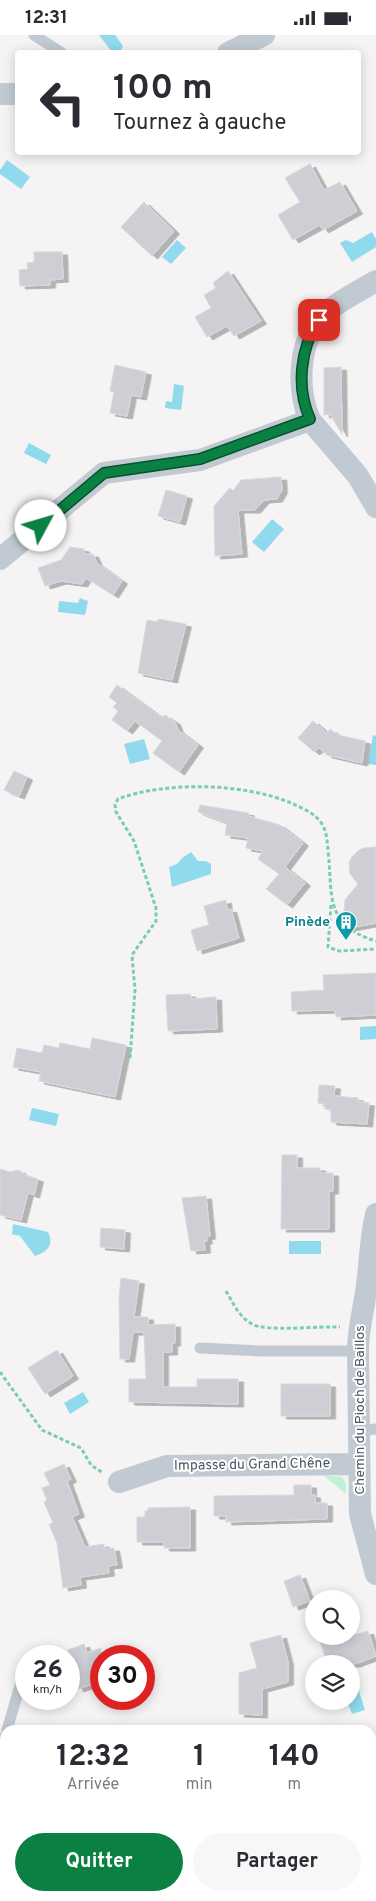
<!DOCTYPE html>
<html lang="fr">
<meta charset="utf-8">
<style>
body{margin:0;font-family:Overpass,sans-serif;background:#f7f7f7;color:#2b2b33;height:100vh;display:flex;flex-direction:column;font-size:19px;white-space:nowrap}
*{box-sizing:border-box;margin:0}
p{font-size:16px;color:#7c7c81}
.icon{flex:none;width:28px;height:28px;fill:none;stroke:currentColor;stroke-width:2;stroke-linecap:round;stroke-linejoin:round}
.map{position:relative;flex:1;overflow:hidden}
.panel{position:absolute;left:0px;top:1690px;width:376px;height:176px;display:flex;flex-direction:column;background:#fff;border-radius:15px 15px 0 0;box-shadow:0 2px 12px #0003}
.panel>*{flex:none}
.top-card{position:absolute;left:15px;top:15px;width:346px;height:105px;border-radius:5px;box-shadow:0 2px 12px #0003;background:#fff;color:#2b2b33;overflow:hidden}
.tools{position:absolute;left:305px;top:1555px;display:grid;gap:10px}
.tools a{display:grid;place-items:center;width:55px;height:55px;border-radius:50%;background:#fff;box-shadow:0 2px 12px #0003;font-size:25px}
.speed{position:absolute;left:15px;top:1610px;display:flex;gap:10px;font-size:25px;font-weight:700;text-align:center}
.speed>*{display:grid;place-content:center;width:65px;height:65px;border-radius:50%;background:#fff;box-shadow:0 2px 12px #0003;line-height:1}
.speed small{font-size:12px;font-weight:400}
.speed .limit{border:8px solid #d22;background:#fff;color:#111}
.pin{position:absolute;display:grid;place-items:center;width:42px;height:42px;color:#fff;margin:-21px;border-radius:10px;box-shadow:0 2px 8px #0006}
.me{position:absolute;width:55px;margin:-28px;rotate:51deg;stroke-linejoin:round;filter:drop-shadow(0 0 4px #0008)}
.turn{display:flex;align-items:center;gap:18px;height:105px;padding:0 15px;font-size:22px}
.turn .icon{width:65px;height:65px;stroke-width:2.5}
.turn b{display:block;font-size:35px;line-height:42px}
.eta{display:flex;justify-content:space-evenly;align-items:center;height:85px;text-align:center}
.eta b{font-size:30px;font-weight:700;line-height:35px}
.action{display:flex;gap:10px;margin-top:auto;padding:10px 15px}
.action a{flex:1;height:58px;border-radius:30px;background:#0b8043;color:#fff;font-size:20px;font-weight:700;line-height:58px;text-align:center}
.action a+a{background:#f7f7f7;color:#2b2b33}
.status{display:flex;justify-content:space-between;align-items:center;height:35px;padding:0 25px;background:#fff;direction:ltr}
.status svg{height:14px;fill:currentColor}
.map>svg:first-child{display:block}
.green{fill:#c3f1d5}
.water{fill:#90daee}
.building{fill:#cdcfd5;stroke:#d7d9de;filter:url(#shadow)}
.lines{fill:none;stroke-linecap:round;stroke-linejoin:round}
.path{stroke:#7ad0a6;stroke-width:3;stroke-dasharray:4 2.5;stroke-linecap:butt}
.service{stroke:#c1cad2;stroke-width:11}
.minor{stroke:#c1cad2;stroke-width:22}
.route-casing{stroke:#07532c;stroke-width:12}
.route{stroke:#0b8043;stroke-width:9}
.labels{text-anchor:middle;dominant-baseline:central;stroke-width:4;stroke-linejoin:round;paint-order:stroke}
.culture-label{font-size:14px;font-weight:bold;fill:#0d838f;stroke:#fff;text-anchor:end}
.street-label{font-size:14px;fill:#4a5661;stroke:#fff}
</style>
<div class="status"><b>12:31</b><svg viewBox="0 0 49 12"><path d="M0 12V9h3v3zM5 12V6h3v6zM10 12V3h3v9zM15 12V0h3v12zM26 1h20v11H26zM47 4h2v5h-2z"/></svg></div>
<div class="map">
<svg width="376" height="1866" viewBox="0 0 376 1866">
<defs>
<filter id="shadow"><feDropShadow dx="5.5" dy="3" stdDeviation="0" flood-color="#0004"/></filter>
</defs>
<rect width="100%" height="100%" fill="#f5f3f3"/>
<path class="green" d="M323 1440 342 1442 346 1448V1459Z"/>
<path class="water" d="M99 0H115L123 11 121 15 112 17Z
M7 125 30 142 21 154 0 139V135Z
M372 197 376 204V212L352 227 340 208 346 205 353 208Z
M177 205 186 213 171 229 162 222Z
M174 349 184 351 181 375 165 373 166 366 172 367Z
M29 408 51 420 46 429 24 418Z
M272 484 284 494 264 517 252 507Z
M80 563 88 566 85 580 58 577 59 566 78 568Z
M373 700 376 701V730L368 729Z
M144 704 150 724 130 729 124 709Z
M191 817 198 826H206L211 829V839L172 852 169 832 177 829 182 823Z
M376 991V1004L360 1005V992Z
M32 1073 59 1079 56 1091 29 1085Z
M13 1189 48 1197C54 1210 48 1217 35 1221L20 1201 12 1199Z
M289 1206H321V1219H289Z
M83 1357 89 1367 70 1379 64 1368Z
M351 1646 356 1647 365 1675 352 1679 347 1666H351Z
M85 1861H111L108 1866H94Z"/>
<path class="building" d="M310 129 324 155 340 147 357 176 323 195 320 190 293 205 278 180 300 167 285 143Z
M144 167 174 196 152 221 121 192Z
M34 217H62L63 244 50 245V250L20 251 19 235 28 234 27 228 34 227Z
M228 236 261 286 234 301 227 291 207 302 195 282 211 273 204 260 216 253 213 248Z
M115 330 146 337 141 362 131 360 127 381 110 378 114 357 110 356Z
M341 332 342 399 330 379 324 380V333Z
M281 442 282 455 277 464 264 465 255 475H238L242 519 215 521 214 471 230 453 233 456 241 445Z
M166 455 187 461 180 487 158 481Z
M70 512 84 514V519H93L97 528 122 546 113 560 86 543 82 549 61 546 45 551 38 533 61 525Z
M158 584 186 589 172 645 138 638 147 585 158 587Z
M117 650 162 683 165 680 175 687 178 695 198 710 179 737 153 718 162 706 135 686 127 696 112 685 118 676 113 672 117 668 109 662Z
M313 686 327 698 330 694 338 700 365 706 362 728 327 720 319 713 314 717 298 703Z
M14 736 27 742 19 761 4 755Z
M200 770 249 778 248 781 280 790 303 808 285 832 305 848 287 870 266 854 279 839 258 824 263 816 246 813 248 803 225 800 227 788 198 777Z
M376 812V888L349 893 344 877 345 865 358 849 350 839 349 828 351 823 359 815 364 813Z
M226 865 227 875 231 874 239 903 197 916 191 895 209 890 204 871Z
M376 938V980L336 982 335 975 292 976 291 957 324 955 323 940Z
M190 959 191 964 216 962 217 994 168 996 166 960Z
M92 1003 126 1010 115 1062 39 1046 41 1037 13 1032 17 1013 42 1018 44 1010 59 1013 60 1008 90 1014Z
M319 1050 335 1051 334 1061 358 1063V1067L369 1068 367 1089 331 1087V1075L325 1074V1069L318 1068Z
M282 1120H297V1133H320V1138H333V1156H329V1194H281Z
M0 1134 10 1137 19 1135 25 1140 38 1144 34 1160 28 1158 21 1185 0 1180Z
M206 1161 210 1201 206 1202 207 1206H204L205 1215 191 1216 182 1163Z
M101 1193 125 1195 124 1214 100 1212Z
M121 1243 139 1246 134 1282H148V1290L175 1289V1308H172V1317H163V1352H197V1344H238V1369L129 1367V1344H146L144 1297H133L129 1324H120L119 1263Z
M57 1315 73 1341 45 1359 28 1333Z
M281 1349H330V1381H281Z
M64 1429 71 1444 67 1446 79 1479 72 1482 85 1512 104 1509V1514L114 1513 117 1530 108 1531 109 1538 80 1542 81 1550 63 1553 57 1508 49 1489 53 1488 44 1467 47 1465 42 1453 50 1450 44 1438Z
M294 1450H311V1460H315V1468H327V1484L226 1487V1481H214V1461L294 1460Z
M190 1472V1513H164V1507H137V1482H145V1476H148V1473Z
M300 1540 310 1566 293 1572 284 1546Z
M368 1596 376 1621 355 1629H328L318 1601H351Z
M281 1600 288 1627V1647L262 1654V1680L239 1679V1638L257 1633 250 1608Z
M84 1609 87 1618 101 1613V1646L78 1654 70 1632 74 1631 68 1615Z"/>
<g class="lines">
<path class="path" d="M331 870 328 912 339 916 376 914
M130 1023 135 955 132 920 156 886V873L134 806 116 777 115 770 118 764C166 746 244 748 291 768 302 773 315 778 322 789 327 797 327 806 328 815 333 859 323 890 376 906
M226 1256C233 1268 239 1282 252 1289 264 1297 322 1291 340 1292
M0 1337 42 1395 81 1413 91 1430 103 1438"/>
<path class="service" d="M34 0 62 18
M200 1313 260 1316H358
M358 1396 376 1394
M7 1695 26 1630
M0 1717 5 1701"/>
<path class="minor" d="M228 18 264 0
M0 59H18
M376 246C357 257 333 269 319 285 298 310 297 356 310 385L358 441 376 472
M0 524 104 438 200 425 310 385
M376 1179C370 1205 370 1231 366 1257 363 1277 358 1295 358 1316L360 1479 376 1539
M119 1447 167 1431 358 1429"/>
</g>
<g class="lines">
<g class="route-casing">
<path id="route" d="M41 491 104 438 200 424 310 384C296 353 300 313 319 285"/>
</g>
<use href="#route" class="route"/>
</g>
<defs>
<g id="building-pin" transform="scale(1.125)"><path d="M0 17L-7.5 6A9.5 9.5 0 1 1 7.5 6Z" fill="#0f9aa8" stroke="#fff"/><path d="M-4-6H4V6H1V3H-1V6H-4ZM-2.5-4.3h1.7v1.8h-1.7ZM.8-4.3h1.7v1.8H.8ZM-2.5-1h1.7V.8h-1.7ZM.8-1h1.7V.8H.8Z" fill="#fff"/></g>
</defs>
<g fill-rule="evenodd">
<use href="#building-pin" x="346" y="887"/>
</g>
<g class="labels">
<g class="culture-label">
<text x="330" y="887">Pinède</text>
</g>
<g class="street-label">
<text transform="translate(360 1375) rotate(-90)">Chemin du Pioch de Baillos</text>
<text transform="translate(252 1430) rotate(-1)">Impasse du Grand Chêne</text>
</g>
</g>
</svg>
<div class="tools">
<a><svg class="icon" aria-label="search" viewBox="0 0 24 24"><circle cx="10" cy="10" r="6"/><path d="M15 15l6 6"/></svg></a>
<a><svg class="icon" aria-label="layers" viewBox="0 0 24 24"><path d="M12 4l9 5-9 5-9-5zM3 14l9 5 9-5"/></svg></a>
</div>
<div class="speed"><div>26<small>km/h</small></div><div class="limit">30</div></div>
<div class="pin" style="left:319px;top:285px;background:#d93025"><svg class="icon" aria-label="arrive" viewBox="0 0 24 24"><path d="M6 21V4h12l-3 4 3 4H6"/></svg></div>
<svg class="me" style="left:41px;top:491px" viewBox="-20 -20 40 40"><circle r="19" fill="#fff"/><path d="M0-13L10 11 0 6-10 11z" fill="#0b8043"/></svg>
<div class="top-card">
<div class="turn"><svg class="icon" aria-label="left" viewBox="0 0 24 24"><path d="M17 20v-9H6M10 6l-5 5 5 5"/></svg><div><b>100 m</b>Tournez à gauche</div></div>
</div>
<section class="panel">
<div class="eta">
<div><b>12:32</b><p>Arrivée</p></div>
<div><b>1</b><p>min</p></div>
<div><b>140</b><p>m</p></div>
</div>
<div class="action"><a>Quitter</a><a>Partager</a></div>
</section>
</div>
